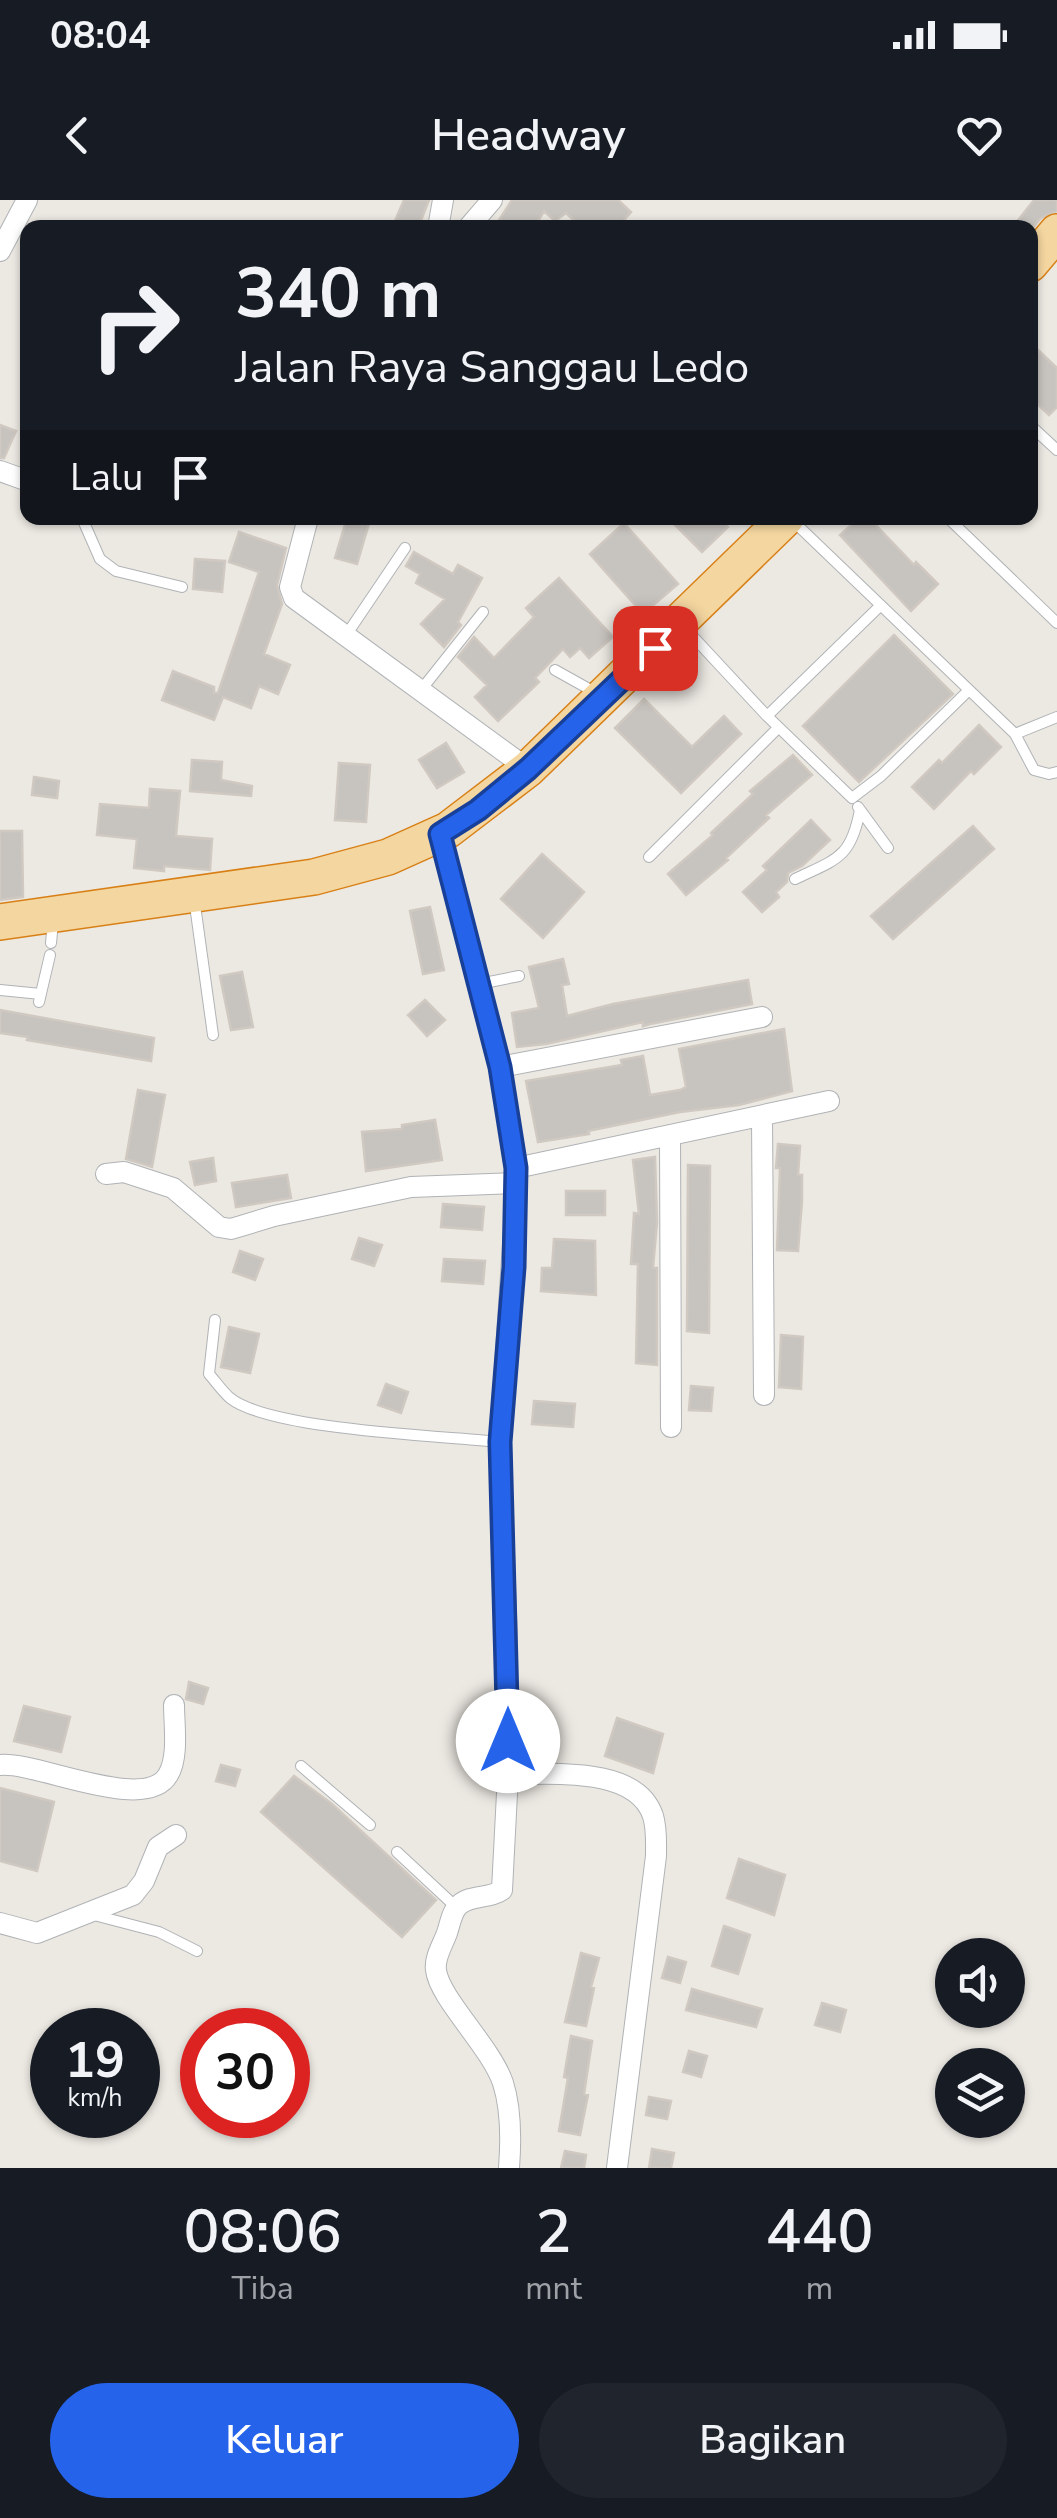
<!DOCTYPE html>
<html lang="id">
<style>
body{margin:0;font-family:"Nunito Sans",sans-serif;background:#20242c;color:#f1f3f6;height:100vh;display:flex;flex-direction:column;font-size:38px;white-space:nowrap}
*{box-sizing:border-box;margin:0}
p{font-size:32px;color:#9ea1a6}
.icon{flex:none;width:55px;height:55px;fill:none;stroke:currentColor;stroke-width:2;stroke-linecap:round;stroke-linejoin:round}
.map{position:relative;height:1968px;overflow:hidden}
.panel{display:flex;flex-direction:column;background:#171b24;flex:1}
.panel>*{flex:none}
.top-card{position:absolute;left:20px;top:20px;width:1018px;height:305px;border-radius:20px;box-shadow:0 2px 8px #0004;background:#171b24;color:#f1f3f6;overflow:hidden}
.controls{position:absolute;left:935px;top:1738px;display:grid;gap:20px}
.controls a{display:grid;place-items:center;width:90px;height:90px;border-radius:50%;background:#171b24;box-shadow:0 2px 8px #0004;font-size:50px}
.speed{position:absolute;left:30px;top:1808px;display:flex;gap:20px;font-size:50px;font-weight:700;text-align:center}
.speed>*{display:grid;place-content:center;width:130px;height:130px;border-radius:50%;background:#171b24;box-shadow:0 2px 8px #0004;line-height:1}
.speed small{font-size:25px;font-weight:400}
.speed .limit{border:15px solid #d22;background:#fff;color:#111}
.pin{position:absolute;display:grid;place-items:center;width:85px;height:85px;color:#fff;margin:-42px;border-radius:20px;box-shadow:0 5px 15px #0006}
.me{position:absolute;width:110px;margin:-55px;rotate:0deg;stroke-linejoin:round;filter:drop-shadow(0 0 8px #0008)}
.turn{display:flex;align-items:center;gap:35px;height:210px;padding:0 50px;font-size:45px}
.turn .icon{width:130px;height:130px;stroke-width:2.5}
.turn b{display:block;font-size:70px;line-height:85px}
.then{display:flex;align-items:center;height:95px;padding:0 50px;background:#0003;gap:20px;font-size:38px}
.eta{display:flex;justify-content:space-evenly;align-items:center;height:170px;text-align:center}
.eta b{font-size:60px;font-weight:600;line-height:70px}
.cta{display:flex;gap:20px;margin-top:auto;padding:20px 50px}
.cta a{flex:1;height:115px;border-radius:60px;background:#2563eb;color:#fff;font-size:40px;font-weight:600;line-height:115px;text-align:center}
.cta a+a{background:#20242c;color:#f1f3f6}
.status{display:flex;justify-content:space-between;align-items:center;height:70px;padding:0 50px;background:#171b24;direction:ltr}
.status svg{height:28px;fill:currentColor}
header{display:flex;justify-content:space-between;align-items:center;height:130px;padding:0 50px;background:#171b24;font-size:45px;font-weight:600}
.map>svg:first-child{display:block}
.building{fill:#c7c3bf;stroke:#d0c9c1;stroke-width:2.5}
.lines{fill:none;stroke-linecap:round;stroke-linejoin:round}
.service-casing{stroke:#b0b3b6;stroke-width:12}
.minor-casing{stroke:#b0b3b6;stroke-width:22}
.trunk-casing{stroke:#d88016;stroke-width:38}
.service{stroke:#fff;stroke-width:10}
.minor{stroke:#fff;stroke-width:20}
.trunk{stroke:#f4d6a0;stroke-width:35}
.route-casing{stroke:#184099;stroke-width:25}
.route{stroke:#2563eb;stroke-width:18}
</style>
<div class="status"><b>08:04</b><svg viewBox="0 0 49 12"><path d="M0 12V9h3v3zM5 12V6h3v6zM10 12V3h3v9zM15 12V0h3v12zM26 1h20v11H26zM47 4h2v5h-2z"/></svg></div>
<header><svg class="icon" aria-label="back" viewBox="0 0 24 24"><path d="M15 5l-7 7 7 7"/></svg>Headway<svg class="icon" aria-label="heart" viewBox="0 0 24 24"><path d="M12 20l-8-8c-3-5 5-10 8-4 3-6 11-1 8 4z"/></svg></header>
<div class="map">
<svg width="1057" height="1968" viewBox="0 0 1057 1968">
<rect width="100%" height="100%" fill="#ece8e2"/>
<path class="building" d="M404 0H429L418 28H392Z
M512 0H618L631 12 617 28H582L566 13 555 21 544 11 534 28H494Z
M1034 0H1057V11L1041 18 1030 31V28H1012Z
M1037 149 1057 168V207L1049 215 1030 197V157Z
M0 225 16 231 4 258H0Z
M347 318 370 320 357 364 335 358Z
M668 318H719L728 327 702 352Z
M859 318H869L914 365 916 362 938 384 911 411 840 335Z
M624 323 678 384 643 414 590 354Z
M239 332 286 348 277 385 282 404 264 454 290 465 278 494 259 486 251 508 223 497 214 520 162 500 173 471 214 487V493H218L259 372 229 362Z
M414 352 453 374 458 365 482 378 458 422 461 425 444 447 421 424 445 399 416 383 420 374 406 366Z
M195 359 225 361 222 392 193 389Z
M559 378 613 437 589 458 580 448 570 457 563 449 535 478 539 482 498 521 475 497 487 485 458 457 474 437 494 458 534 417 526 408Z
M894 435 953 494 859 582 803 526Z
M644 499 692 547 724 516 741 534 681 593 615 528Z
M979 525 1001 547 974 574 971 571 934 609 912 587 939 560 942 563Z
M446 543 464 572 437 588 419 560Z
M793 555 812 575 766 615 769 618 726 658 728 660 686 695 668 674 713 635 711 633 753 594 750 591Z
M192 560 222 562 221 580 252 586 251 596 190 591Z
M339 563 370 565 366 622 335 620Z
M34 577 59 581 57 598 32 595Z
M150 589 180 591 176 636 212 639 210 670 164 666V671L134 668 137 639 97 635 100 604 149 608Z
M811 620 830 640 802 666 788 673 787 682 776 692 779 697 762 712 743 692 767 670 763 666Z
M973 626 994 649 893 739 871 716Z
M0 631H22L23 697 0 700Z
M542 654 584 692 543 738 501 699Z
M430 707 444 770 423 774 410 711Z
M563 759 569 784 562 785 567 816 613 804 748 780 752 804 650 824 643 826V822L546 844 517 847 512 813 539 808 529 767Z
M242 772 253 827 231 830 220 776Z
M425 800 445 820 427 836 408 815Z
M0 810 154 838 151 861 27 840 28 837 0 833Z
M784 829 792 891 739 905 680 912 588 931 589 934 538 942 526 881 622 865 621 860 643 856 650 895 680 890 686 887 679 849Z
M138 890 165 895 152 967 126 959Z
M435 920 442 960 366 971 362 932 402 929V925Z
M778 944 800 946 798 975H802V1001L798 1051 777 1050 780 968H776Z
M655 957 657 1022 653 1068H657V1165L636 1163 638 1064H631L634 1013 639 1014 633 960Z
M213 958 216 981 195 985 190 962Z
M688 965 710 966 709 1133 687 1131Z
M287 975 291 998 236 1007 232 983Z
M566 991H605V1015H566Z
M443 1004 484 1007 482 1030 441 1027Z
M359 1038 382 1045 374 1066 352 1059Z
M554 1039 595 1041 596 1095 541 1091 542 1068H552Z
M240 1051 263 1059 255 1080 233 1072Z
M444 1059 485 1061 483 1084 442 1081Z
M229 1127 259 1134 250 1173 221 1167Z
M781 1135 803 1137 801 1189 779 1187Z
M386 1184 408 1192 401 1213 378 1205Z
M691 1186 713 1188 711 1211 689 1210Z
M534 1201 575 1204 573 1227 532 1224Z
M189 1482 208 1488 203 1504 186 1499Z
M24 1506 70 1517 61 1552 14 1541Z
M617 1518 663 1534 653 1573 605 1556Z
M221 1565 240 1570 235 1586 216 1581Z
M294 1576 332 1604 436 1700 402 1737 261 1612Z
M0 1588 54 1602 37 1671 0 1661Z
M739 1659 785 1675 774 1715 727 1698Z
M724 1726 750 1735 738 1774 712 1766Z
M581 1753 599 1758 591 1787 594 1788 586 1826 565 1822Z
M668 1757 686 1762 680 1783 662 1778Z
M692 1789 762 1809 756 1827 686 1810Z
M822 1803 846 1810 840 1832 815 1825Z
M571 1836 592 1841 584 1894 588 1895 580 1935 559 1931 568 1878 564 1877Z
M689 1851 707 1856 701 1877 683 1872Z
M649 1897 671 1901 667 1919 646 1915Z
M652 1949 674 1953 671 1968H649Z
M565 1951 586 1955 584 1968H561Z"/>
<g class="lines">
<g class="service-casing">
<path id="service" d="M1030 225 1057 250
M82 318 100 359 116 371 182 387
M948 318 1057 423
M793 321 1015 534 1057 517
M685 428 767 516 852 598 881 576 968 491
M347 434 405 348
M555 470 598 494
M421 490 483 412
M767 516 880 406
M1015 534 1034 570 1049 574 1057 572
M858 607 888 648
M649 657 778 528
M795 679C837 659 851 658 860 610
M194 698 213 835
M51 743 53 722
M479 784 519 776
M0 790 41 794
M39 802 50 755
M215 1120 209 1174C216 1182 222 1191 230 1198 270 1230 444 1236 500 1242
M301 1566 370 1625
M397 1652 456 1707
M94 1715 159 1732 197 1751"/>
</g>
<g class="minor-casing">
<path id="minor" d="M438 28 443 0
M468 28 492 0
M0 51 27 0
M0 271 28 281
M308 318 290 387 294 398 528 569
M440 634 500 867 517 983 500 1242 507 1441 508 1574 502 1690C490 1699 471 1694 459 1705 452 1711 450 1724 447 1733 443 1744 434 1758 436 1770 439 1798 491 1847 503 1883 511 1908 511 1942 509 1968
M500 867 762 817
M762 918 764 1195
M670 935 671 1227
M516 968 829 901
M106 974 124 972 173 988 219 1027 231 1029 274 1016 411 987 517 983
M0 1565C36 1561 145 1614 168 1575 179 1557 174 1525 174 1505
M508 1574C550 1575 636 1565 653 1616 657 1629 656 1643 656 1656L617 1968
M0 1723 37 1733 133 1695 144 1681 158 1647 176 1635"/>
</g>
<g class="trunk-casing">
<path id="trunk" d="M1030 64 1057 32
M0 722 314 677 388 657 448 630 528 569 786 318"/>
</g>
<use href="#service" class="service"/>
<use href="#minor" class="minor"/>
<use href="#trunk" class="trunk"/>
</g>
<g class="lines">
<g class="route-casing">
<path id="route" d="M508 1541 500 1242 514 1067 516 968 500 867 440 634 478 610 528 569 655 448"/>
</g>
<use href="#route" class="route"/>
</g>
</svg>
<div class="controls">
<a><svg class="icon" aria-label="sound" viewBox="0 0 24 24"><path d="M4 9h4l5-4v14l-5-4H4zM17 9q2 3 0 6"/></svg></a>
<a><svg class="icon" aria-label="layers" viewBox="0 0 24 24"><path d="M12 4l9 5-9 5-9-5zM3 14l9 5 9-5"/></svg></a>
</div>
<div class="speed"><div>19<small>km/h</small></div><div class="limit">30</div></div>
<div class="pin" style="left:655px;top:448px;background:#d93025"><svg class="icon" aria-label="arrive" viewBox="0 0 24 24"><path d="M6 21V4h12l-3 4 3 4H6"/></svg></div>
<svg class="me" style="left:508px;top:1541px" viewBox="-20 -20 40 40"><circle r="19" fill="#fff"/><path d="M0-13L10 11 0 6-10 11z" fill="#2563eb"/></svg>
<div class="top-card">
<div class="turn"><svg class="icon" aria-label="right" viewBox="0 0 24 24"><path d="M7 20v-9h11M14 6l5 5-5 5"/></svg><div><b>340 m</b>Jalan Raya Sanggau Ledo</div></div>
<div class="then">Lalu<svg class="icon" aria-label="arrive" viewBox="0 0 24 24"><path d="M6 21V4h12l-3 4 3 4H6"/></svg></div>
</div>
</div>
<section class="panel">
<div class="eta">
<div><b>08:06</b><p>Tiba</p></div>
<div><b>2</b><p>mnt</p></div>
<div><b>440</b><p>m</p></div>
</div>
<div class="cta"><a>Keluar</a><a>Bagikan</a></div>
</section>
